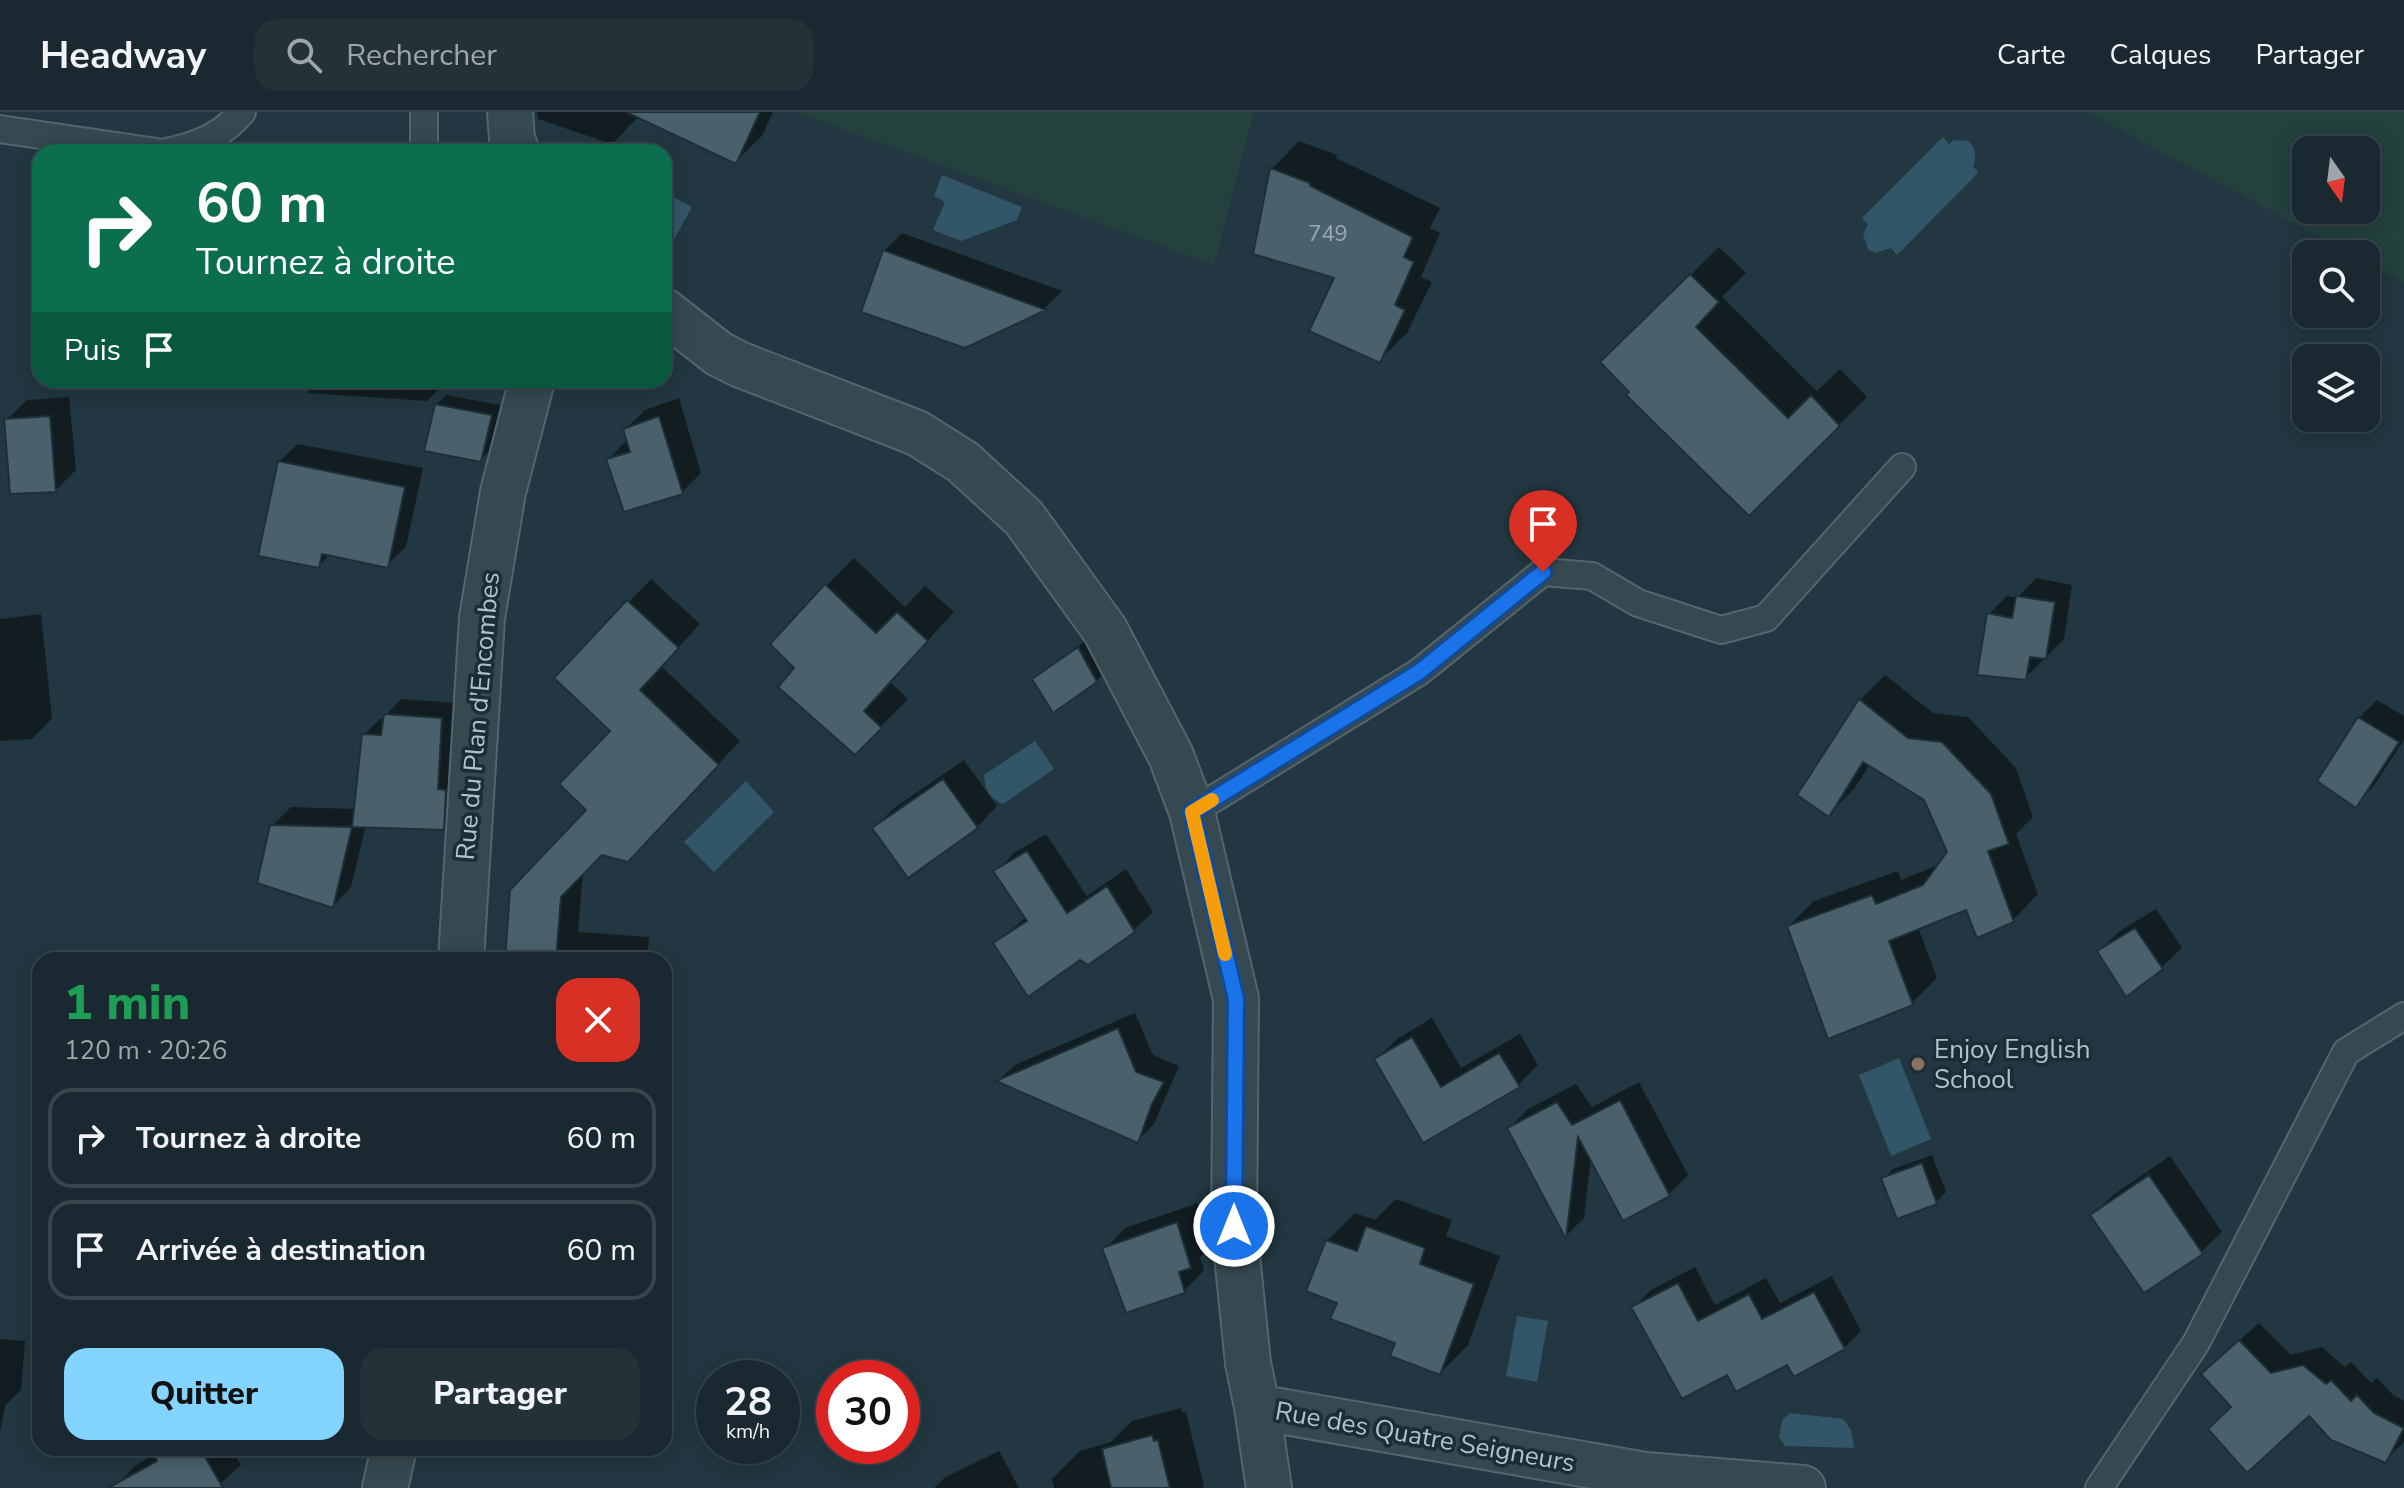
<!DOCTYPE html>
<html lang="fr">
<meta charset="utf-8">
<style>
body{margin:0;font-family:"Nunito Sans",sans-serif;background:#233139;color:#f1f3f6;height:100vh;display:flex;flex-direction:column;font-size:30px;white-space:nowrap}
*{box-sizing:border-box;margin:0}
p{font-size:26px;color:#9fa6ab}
.icon{flex:none;width:44px;height:44px;fill:none;stroke:currentColor;stroke-width:2;stroke-linecap:round;stroke-linejoin:round}
.map{position:relative;flex:1;overflow:hidden}
.sheet{position:absolute;left:32px;top:840px;width:640px;height:504px;display:flex;flex-direction:column;background:#1a2931;border-radius:24px;box-shadow:0 4px 20px #0003,0 0 0 2px #38454d}
.sheet>*{flex:none}
.hud{position:absolute;left:32px;top:32px;width:640px;height:244px;border-radius:24px;box-shadow:0 4px 20px #0003,0 0 0 2px #38454d;background:#0b6e4f;color:#fff;overflow:hidden}
.needle{width:52px;rotate:166deg}
.fabs{position:absolute;left:2292px;top:24px;display:grid;gap:16px}
.fabs a{display:grid;place-items:center;width:88px;height:88px;border-radius:16px;background:#1a2931;box-shadow:0 4px 20px #0003,0 0 0 2px #38454d;font-size:40px}
.speed{position:absolute;left:696px;top:1248px;display:flex;gap:16px;font-size:40px;font-weight:700;text-align:center}
.speed>*{display:grid;place-content:center;width:104px;height:104px;border-radius:50%;background:#1a2931;box-shadow:0 4px 20px #0003,0 0 0 2px #38454d;line-height:1}
.speed small{font-size:20px;font-weight:400}
.speed .limit{border:12px solid #d22;background:#fff;color:#111}
.pin{position:absolute;display:grid;place-items:center;width:68px;height:68px;color:#fff;margin:-82px -34px;border-radius:50% 50% 50% 0;rotate:-45deg;box-shadow:0 0 8px #0007}
.pin .icon{rotate:45deg}
.me{position:absolute;width:88px;margin:-44px;rotate:0deg;stroke-linejoin:round;filter:drop-shadow(0 0 6px #0008)}
.turn{display:flex;align-items:center;gap:28px;height:168px;padding:0 32px;font-size:36px}
.turn .icon{width:104px;height:104px;stroke-width:2.5}
.turn b{display:block;font-size:56px;line-height:68px}
.then{display:flex;align-items:center;height:76px;padding:0 32px;background:#0003;gap:16px;font-size:30px}
.round{display:grid;place-items:center;flex:none;width:84px;height:84px;border-radius:24px;background:#233139}
.summary{display:flex;align-items:center;justify-content:space-between;height:136px;padding:0 32px}
h1{font-size:48px;font-weight:800;line-height:60px;color:#1e9e55}
.cta{display:flex;gap:16px;margin-top:auto;padding:16px 32px}
.cta a{flex:1;height:92px;border-radius:24px;background:#83d4ff;color:#111;font-size:32px;font-weight:800;line-height:92px;text-align:center}
.cta a+a{background:#233139;color:#f1f3f6}
ul{padding:0;list-style:none}
li{display:flex;align-items:center;gap:24px;height:100px;margin:0 16px 12px;padding:0 16px;border:4px solid #38454d;border-radius:24px}
li div{flex:1}
li b{display:block;font-size:30px}
li em{font-style:normal}
header{display:flex;align-items:center;gap:48px;box-sizing:border-box;height:112px;padding:0 40px;background:#1a2931;border-bottom:2px solid #38454d}
header strong{font-size:38px}
nav{display:flex;gap:44px;margin-inline-start:auto;font-size:28px}
.search{width:560px;height:72px;background:#233139;display:flex;align-items:center;gap:20px;box-sizing:border-box;padding:0 28px;border-radius:24px;color:#9fa6ab;font-size:30px}
.map>svg:first-child{display:block}
.green{fill:#24413d;fill-rule:evenodd}
.water{fill:#325668}
.shadow{fill:#0007}
.building{fill:#4a616c;stroke:#1d2f37;stroke-width:2}
.lines{fill:none;stroke-linecap:round;stroke-linejoin:round}
.lane-casing{stroke:#54656e;stroke-width:30}
.street-casing{stroke:#54656e;stroke-width:48}
.lane{stroke:#364850;stroke-width:26}
.street{stroke:#364850;stroke-width:44}
.route-casing{stroke:#114b97;stroke-width:20}
.route{stroke:#1a73e8;stroke-width:14}
.slow{stroke:#f59e0b;stroke-width:14}
.education-dot{fill:#8d6e63;stroke:#1b2d35;stroke-width:3}
.labels{text-anchor:middle;dominant-baseline:central;stroke-width:7;stroke-linejoin:round;paint-order:stroke}
.number-label{font-size:22px;fill:#98aab3}
.street-label{font-size:26px;fill:#b2c2cb;stroke:#1b2d35}
.poi-label{font-size:26px;fill:#b2c2cb;stroke:#1b2d35;text-anchor:start}
</style>
<header>
<strong>Headway</strong>
<div class="search"><svg class="icon" aria-label="search" viewBox="0 0 24 24"><circle cx="10" cy="10" r="6"/><path d="M15 15l6 6"/></svg>Rechercher</div>
<nav><a>Carte</a><a>Calques</a><a>Partager</a></nav>
</header>
<div class="map">
<svg width="2404" height="1376" viewBox="0 0 2404 1376">
<rect width="100%" height="100%" fill="#223741"/>
<path class="green" d="M796 0H1254L1214 153Z
M2087 0H2404V170L2366 150V142H2351ZM2306 38H2366V98H2306Z"/>
<path class="water" d="M1943 25 1949 32 1954 28 1968 29C1976 37 1977 43 1973 54L1978 61 1897 143 1891 136 1875 141 1868 137 1863 122 1868 113 1862 106Z
M942 63 1022 95 1017 108 961 129 933 118 945 90 934 84Z
M671 84 692 95 666 142 664 97Z
M1035 629 1054 657 1003 692C989 685 985 679 984 663Z
M746 669 774 700 714 760 684 730Z
M1899 946 1931 1027 1891 1044 1859 963Z
M1517 1204 1548 1209 1537 1270 1506 1264Z
M1790 1301 1843 1307 1851 1318 1854 1336 1785 1334 1779 1325 1782 1308Z"/>
<path class="shadow" d="M537 0H773L762 24 736 49 639 4 612 32 538 7Z
M1299 29 1337 43 1336 46 1440 96 1430 116 1440 121 1421 165 1432 170 1407 221 1379 248 1337 165 1272 57Z
M902 121 1062 179 1045 196 965 233 884 139Z
M1719 135 1746 161 1722 185 1817 279 1840 257 1867 285 1749 401 1603 250Z
M309 268H447V269L427 289 308 281Z
M446 283 500 293 490 338 481 348 436 293Z
M69 285 76 358 56 378 6 308 27 288Z
M679 286 701 361 682 380 608 348 628 327 626 317 645 298Z
M298 332 423 356 406 435 387 453 331 441 319 454 279 350Z
M854 446 905 495 925 474 954 500 890 570 908 587 855 641 826 474Z
M2036 466 2072 473 2064 527 2025 566 1989 502 2007 484 2017 486Z
M651 467 700 512 661 554 740 629 650 725 602 740 583 760 578 820 649 825 647 848H507L589 698 613 618 557 566Z
M41 502 52 606 32 627 0 629V507Z
M1088 527 1106 559 1096 569 1034 568Z
M1885 563 1933 601 1968 605 2016 656 2033 705 2016 722 2038 782 2013 808 1967 795 1918 815 1937 866 1912 891 1789 814 1814 789 1898 759 1901 768 1941 752 1950 740 1926 687 1870 652 1854 677 1829 702 1860 588Z
M401 587 457 591 459 700 443 716 366 713 351 775 333 794 272 714 291 695 356 697 364 623 380 607H385L386 603Z
M2377 588 2404 604V628L2373 675 2355 693 2359 606Z
M964 648 997 694 977 715 874 716 894 696Z
M1046 722 1087 784 1126 757 1153 800 1134 818 1088 850 1080 846 995 832 1026 805 996 760 1014 741Z
M2156 797 2182 836 2161 856 2099 839 2120 819Z
M1135 901 1153 943 1179 954 1154 1012 1137 1029 999 968 1015 953Z
M1432 906 1461 956 1520 922 1538 953 1518 973 1424 1028 1377 947 1397 927Z
M1639 970 1688 1063 1669 1082 1591 1045 1584 1106 1566 1124 1509 1016 1528 997 1576 972 1592 995Z
M1932 1043 1946 1080 1936 1090 1883 1067 1893 1057Z
M2170 1044 2222 1120 2201 1140 2093 1103 2113 1083Z
M1396 1087 1452 1108 1446 1124 1500 1144 1468 1233 1440 1261 1340 1190 1327 1129 1355 1101 1375 1108Z
M1198 1091 1211 1134 1200 1145 1204 1158 1184 1179 1105 1137 1125 1116Z
M1695 1155 1715 1193 1766 1166 1780 1191 1832 1164 1861 1219 1844 1236 1788 1250 1727 1260 1634 1195 1651 1178Z
M2259 1211 2291 1243 2322 1235 2345 1255 2351 1250 2371 1271 2377 1266 2393 1283 2404 1289V1330L2385 1348 2309 1301 2234 1294 2222 1244Z
M0 1227 25 1229 21 1278 5 1294 0 1320Z
M1181 1296 1183 1301 1186 1300 1204 1374 1202 1376H1054L1052 1367 1080 1339 1111 1330 1132 1309Z
M154 1336H231L241 1353 215 1376H117L116 1374 136 1353 156 1342Z
M999 1339 1019 1376H934L944 1366Z"/>
<path class="building" d="M626 0H760L736 52Z
M1270 56 1310 71V74L1413 125 1404 145 1414 150 1395 193 1405 198 1380 251 1309 219 1334 166 1253 142Z
M883 138 1046 198 965 236 861 200Z
M1690 162 1719 190 1696 215 1788 306 1811 283 1840 314 1749 404 1626 283 1629 280 1600 250Z
M435 292 492 303 481 350 424 339Z
M50 304 56 380 10 382 4 307Z
M659 304 683 382 624 400 606 347 630 340 623 317Z
M278 349 405 375 388 456 322 442 319 456 258 444Z
M825 472 876 521 897 500 928 529 864 599 882 616 855 643 778 575 794 556 770 532Z
M2016 484 2055 490 2046 547 2030 545 2026 568 1977 563 1987 501 2012 506Z
M627 488 679 536 640 578 719 653 628 750 602 743 561 785 556 848H505L510 778 586 698 559 672 610 619 554 566Z
M1078 535 1097 570 1053 601 1032 567Z
M1859 587 1908 626 1942 630 1991 682 2009 732 1988 739 2014 810 1977 826 1966 798 1889 829 1913 893 1828 927 1787 814 1872 783 1876 792 1923 773 1947 740 1924 688 1863 650 1829 705 1797 683Z
M384 602 442 606 438 677 446 678 444 718 352 715 362 622 381 623Z
M2358 605 2399 630 2356 696 2317 669Z
M943 667 978 716 908 766 872 716Z
M270 713 352 715 333 796 257 771Z
M1027 739 1067 801 1107 774 1135 820 1088 853 1080 848 1028 885 993 831 1027 809 993 759Z
M2135 816 2163 857 2126 885 2097 839Z
M1118 916 1136 960 1164 970 1152 992 1138 1031 996 969Z
M1412 925 1441 975 1499 941 1520 975 1423 1031 1374 947Z
M1620 988 1670 1084 1623 1109 1578 1025 1566 1127 1507 1016 1557 990 1572 1013Z
M1922 1051 1937 1092 1897 1107 1881 1066Z
M2149 1063 2203 1142 2144 1181 2090 1103Z
M1177 1110 1191 1156 1179 1160 1185 1181 1126 1201 1102 1136Z
M1366 1114 1425 1136 1420 1152 1474 1172 1440 1263 1390 1244 1395 1231 1330 1207 1337 1191 1306 1179 1326 1128 1357 1139Z
M1678 1171 1698 1209 1749 1182 1762 1207 1814 1180 1845 1237 1794 1265 1787 1253 1736 1280 1727 1263 1682 1287 1631 1195Z
M2239 1228 2271 1261 2303 1253 2326 1272 2331 1268 2351 1289 2357 1283 2374 1301 2404 1316 2386 1351 2331 1328 2309 1304 2247 1361 2208 1317 2231 1295 2201 1262Z
M1152 1323 1154 1329 1158 1328 1170 1376H1111L1102 1337Z
M152 1336H200L223 1376H108L157 1349Z"/>
<g class="lines">
<g class="lane-casing">
<path id="lane" d="M0 17 157 40
M167 40C198 33 222 24 242 0
M424 40V0
M1192 700 1419 560 1543 460 1592 464 1638 491 1721 518 1766 506 1902 355
M2099 1376 2196 1231 2346 940 2404 904"/>
</g>
<g class="street-casing">
<path id="street" d="M510 0 512 27 517 40
M664 199 719 242 741 253 917 321 963 350 1024 406 1105 518 1171 644 1192 700 1236 887 1234 1114 1248 1251 1257 1295 1645 1363 1803 1376
M461 848 482 506 503 380 532 268
M1257 1295 1269 1376
M385 1376 394 1336"/>
</g>
<use href="#lane" class="lane"/>
<use href="#street" class="street"/>
</g>
<g class="lines">
<g class="route-casing">
<path id="route" d="M1234 1114 1236 887 1192 700 1419 560 1543 460"/>
</g>
<use href="#route" class="route"/>
<path class="slow" d="M1212 688 1192 700 1225 842"/>
</g>
<circle class="education-dot" cx="1918" cy="952" r="8"/>
<g class="labels">
<g class="number-label">
<text x="1328" y="122">749</text>
</g>
<g class="street-label">
<text transform="translate(478 604) rotate(-85)">Rue du Plan d'Encombes</text>
<text transform="translate(1425 1325) rotate(10)">Rue des Quatre Seigneurs</text>
</g>
<g class="poi-label">
<text x="1934" y="937">Enjoy English<tspan x="1934" dy="30">School</tspan></text>
</g>
</g>
</svg>
<div class="fabs">
<a><svg class="needle" viewBox="-14 -14 28 28"><path d="M0-13l5 13h-10z" fill="#e53935"/><path d="M0 13l5-13h-10z" fill="#9fa6ab"/></svg></a>
<a><svg class="icon" aria-label="search" viewBox="0 0 24 24"><circle cx="10" cy="10" r="6"/><path d="M15 15l6 6"/></svg></a>
<a><svg class="icon" aria-label="layers" viewBox="0 0 24 24"><path d="M12 4l9 5-9 5-9-5zM3 14l9 5 9-5"/></svg></a>
</div>
<div class="speed"><div>28<small>km/h</small></div><div class="limit">30</div></div>
<div class="pin" style="left:1543px;top:460px;background:#d93025"><svg class="icon" aria-label="arrive" viewBox="0 0 24 24"><path d="M6 21V4h12l-3 4 3 4H6"/></svg></div>
<svg class="me" style="left:1234px;top:1114px" viewBox="-20 -20 40 40"><circle r="17" fill="#1a73e8" stroke="#fff" stroke-width="3"/><path d="M0-11L8 9 0 5-8 9z" fill="#fff"/></svg>
<div class="hud">
<div class="turn"><svg class="icon" aria-label="right" viewBox="0 0 24 24"><path d="M7 20v-9h11M14 6l5 5-5 5"/></svg><div><b>60 m</b>Tournez à droite</div></div>
<div class="then">Puis<svg class="icon" aria-label="arrive" viewBox="0 0 24 24"><path d="M6 21V4h12l-3 4 3 4H6"/></svg></div>
</div>
<section class="sheet">
<div class="summary"><div><h1>1 min</h1><p>120 m · 20:26</p></div><a class="round" style="background:#d93025;color:#fff"><svg class="icon" aria-label="close" viewBox="0 0 24 24"><path d="M6 6l12 12M18 6L6 18"/></svg></a></div>
<ul>
<li><svg class="icon" aria-label="right" viewBox="0 0 24 24"><path d="M7 20v-9h11M14 6l5 5-5 5"/></svg><div><b>Tournez à droite</b></div><em>60 m</em></li>
<li><svg class="icon" aria-label="arrive" viewBox="0 0 24 24"><path d="M6 21V4h12l-3 4 3 4H6"/></svg><div><b>Arrivée à destination</b></div><em>60 m</em></li>
</ul>
<div class="cta"><a>Quitter</a><a>Partager</a></div>
</section>
</div>
